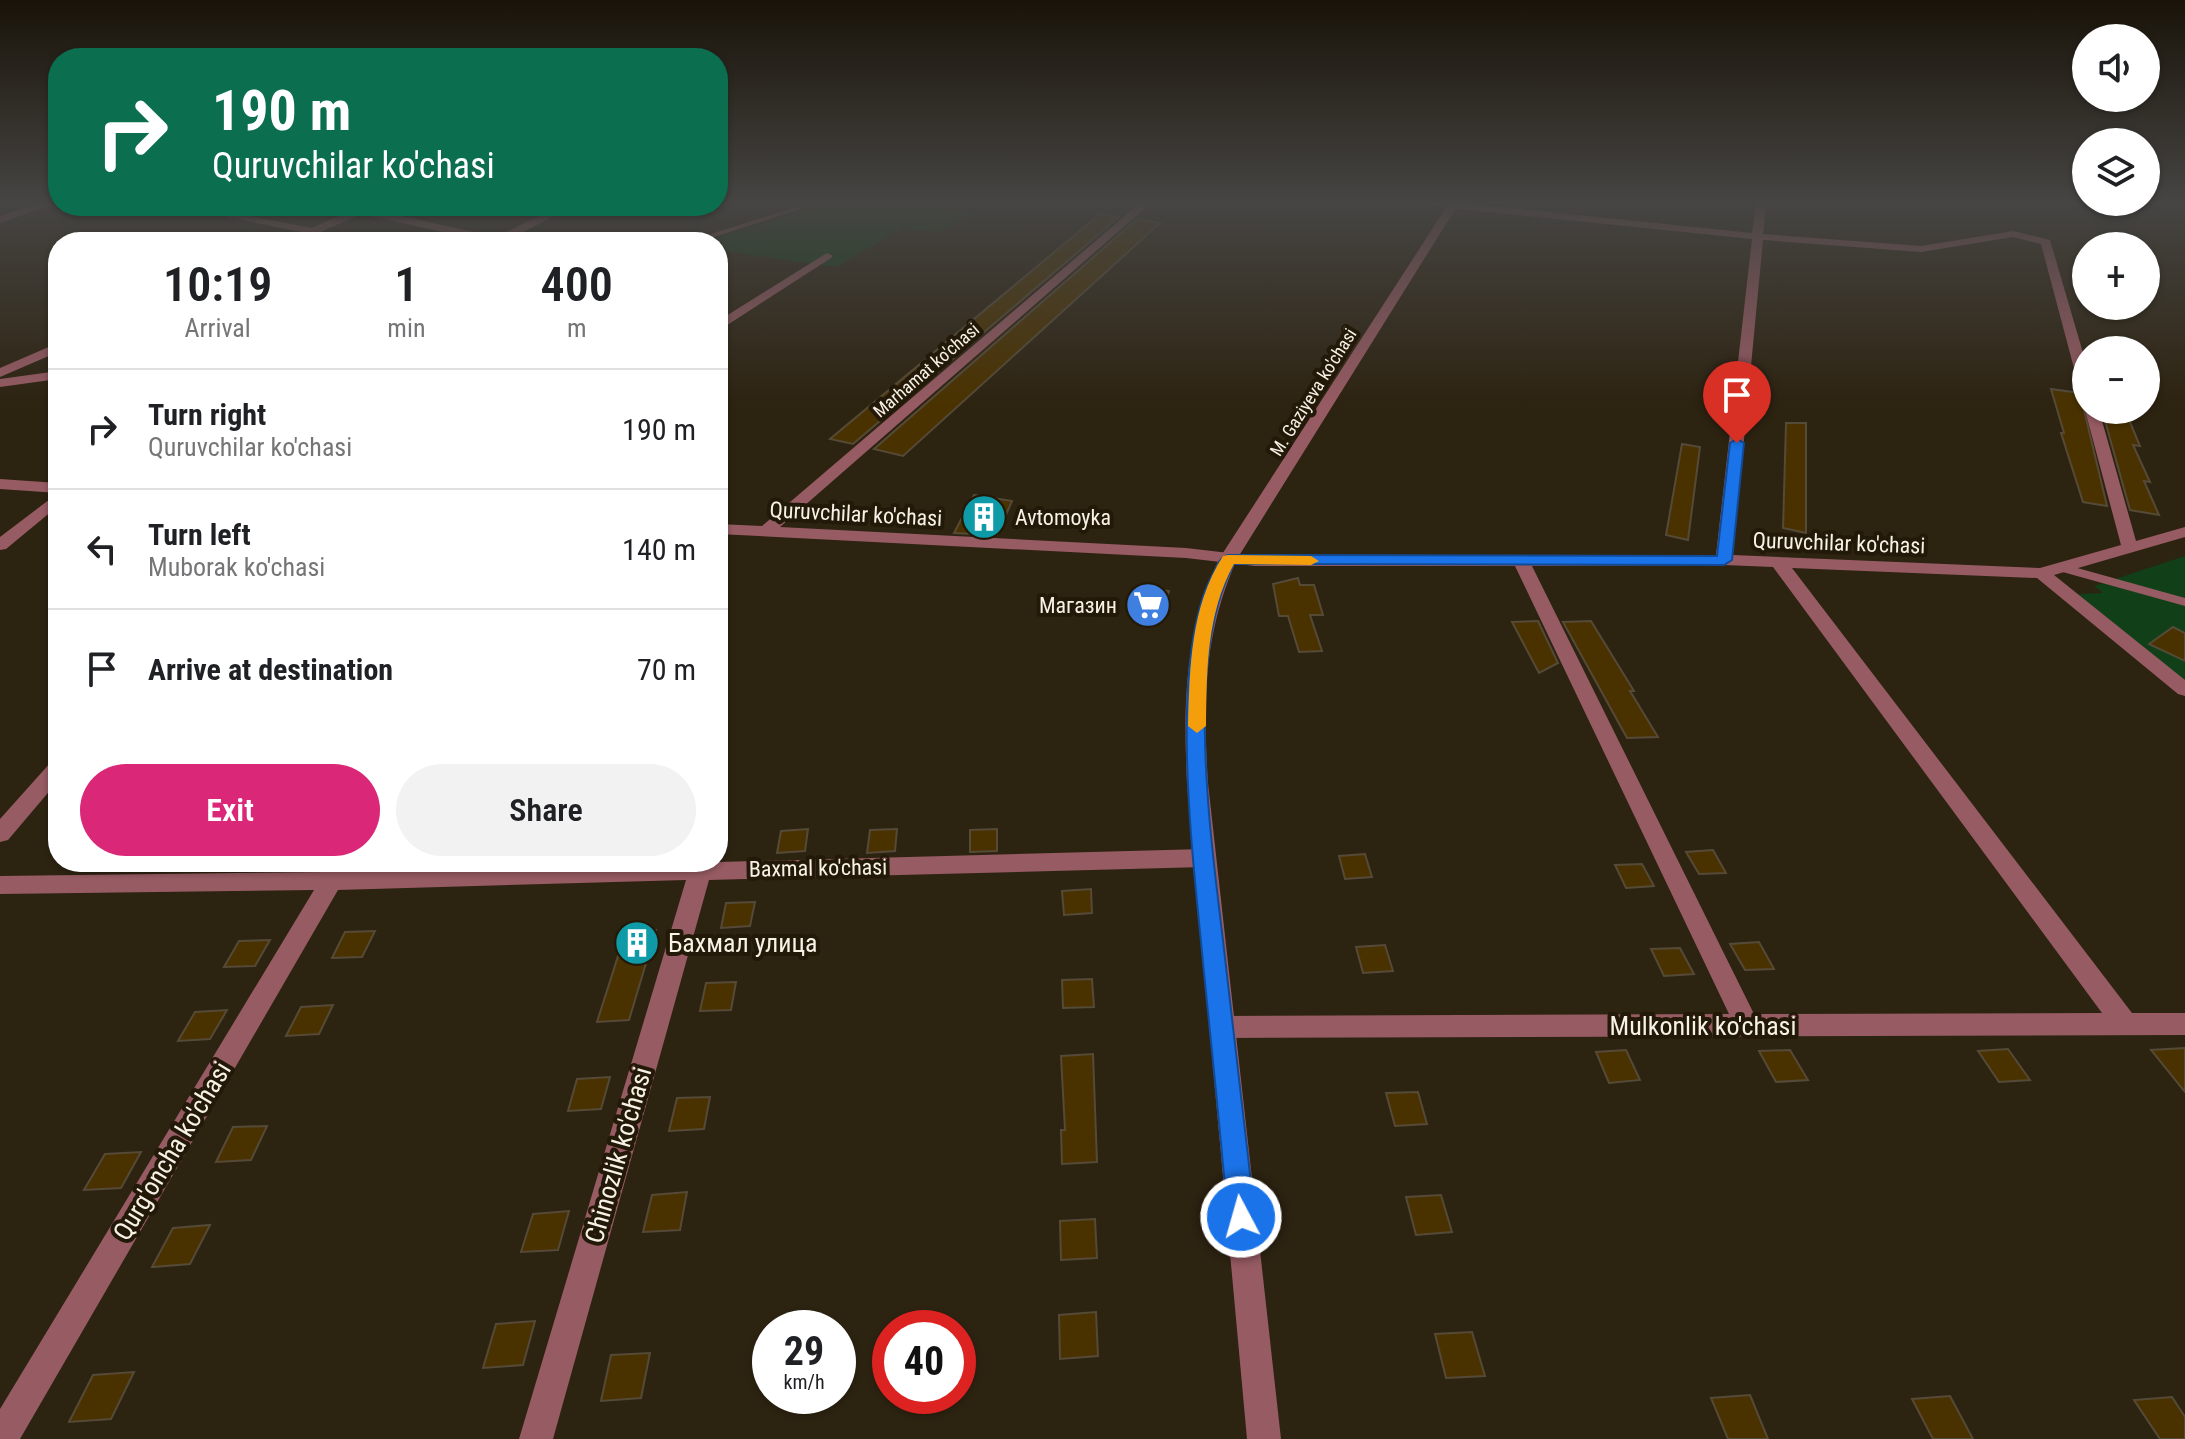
<!DOCTYPE html>
<meta charset="utf-8">
<style>
body{margin:0;font-family:"Roboto Condensed",sans-serif;background:#f2f2f2;color:#202124;height:100vh;display:flex;flex-direction:column;font-size:30px;white-space:nowrap}
*{box-sizing:border-box;margin:0}
p{font-size:26px;color:#757577}
.icon{flex:none;width:44px;height:44px;fill:none;stroke:currentColor;stroke-width:2;stroke-linecap:round;stroke-linejoin:round}
.map{position:relative;flex:1;overflow:hidden}
.drawer{position:absolute;left:48px;top:232px;width:680px;height:640px;display:flex;flex-direction:column;background:#fff;border-radius:32px;box-shadow:0 2px 6px #0004}
.drawer>*{flex:none}
.guide{position:absolute;left:48px;top:48px;width:680px;height:168px;border-radius:32px;box-shadow:0 2px 6px #0004;background:#0b6e4f;color:#fff;overflow:hidden}
.controls{position:absolute;left:2072px;top:24px;display:grid;gap:16px}
.controls a{display:grid;place-items:center;width:88px;height:88px;border-radius:50%;background:#fff;box-shadow:0 2px 6px #0004;font-size:40px}
.speed{position:absolute;left:752px;top:1310px;display:flex;gap:16px;font-size:40px;font-weight:700;text-align:center}
.speed>*{display:grid;place-content:center;width:104px;height:104px;border-radius:50%;background:#fff;box-shadow:0 2px 6px #0004;line-height:1}
.speed small{font-size:20px;font-weight:400}
.speed .limit{border:12px solid #d22;background:#fff;color:#111}
.pin{position:absolute;display:grid;place-items:center;width:68px;height:68px;color:#fff;margin:-82px -34px;border-radius:50% 50% 50% 0;rotate:-45deg;box-shadow:0 0 8px #0007}
.pin .icon{rotate:45deg}
.me{position:absolute;width:88px;margin:-44px;rotate:354deg;stroke-linejoin:round;filter:drop-shadow(0 0 6px #0008)}
.turn{display:flex;align-items:center;gap:28px;height:168px;padding:0 32px;font-size:36px}
.turn .icon{width:104px;height:104px;stroke-width:2.5}
.turn b{display:block;font-size:56px;line-height:68px}
.eta{display:flex;justify-content:space-evenly;align-items:center;height:136px;text-align:center}
.eta b{font-size:48px;font-weight:600;line-height:56px}
.primary-button{display:flex;gap:16px;margin-top:auto;padding:16px 32px}
.primary-button a{flex:1;height:92px;border-radius:48px;background:#db2777;color:#fff;font-size:32px;font-weight:600;line-height:92px;text-align:center}
.primary-button a+a{background:#f2f2f2;color:#202124}
ul{padding:0;list-style:none}
li{display:flex;align-items:center;gap:24px;height:120px;padding:0 32px;border-top:2px solid #e0e0e0}
li div{flex:1}
li b{display:block;font-size:30px}
li em{font-style:normal}
.map>svg:first-child{display:block}
.green{fill:#113f17}
.building{fill:#4a3200;stroke:#554a37;stroke-width:2}
.lines{fill:none;stroke-linecap:round;stroke-linejoin:round}
.service{fill:#975b63;fill-rule:evenodd}
.minor{fill:#975b63;fill-rule:evenodd}
.tertiary{fill:#975b63;fill-rule:evenodd}
.route{fill:#1a73e8;stroke:#114b97;stroke-width:2}
.slow{fill:#f59e0b}
.labels{text-anchor:middle;dominant-baseline:central;stroke-width:8;stroke-linejoin:round;paint-order:stroke}
.far-street-label{font-size:18px;fill:#f8f1e6;stroke:#231908}
.street-label{font-size:22px;fill:#f8f1e6;stroke:#231908}
.poi-label{font-size:22px;fill:#f8f1e6;stroke:#231908;text-anchor:start}
.near-poi-label{font-size:26px;fill:#f8f1e6;stroke:#231908;text-anchor:start}
.near-street-label{font-size:26px;fill:#f8f1e6;stroke:#231908}
</style>
<div class="map">
<svg width="2185" height="1439" viewBox="0 0 2185 1439">
<rect width="100%" height="100%" fill="#2d2311"/>
<path class="green" d="M829 203H913L976 212 940 232 903 228 836 267 718 250V242H703Z
M2185 556V682L2077 594 2103 593 2094 586Z"/>
<path class="building" d="M1100 214 1119 217 853 444 830 439Z
M1137 219 1160 223 903 456 874 449Z
M2051 389 2080 393 2107 506 2083 502 2061 433H2064Z
M2102 410H2125L2140 446 2133 445 2150 482 2144 481 2159 515 2130 510Z
M1786 423H1806V533L1783 528Z
M1682 444 1700 447 1688 540 1666 535Z
M974 495 1012 501 997 535 954 533Z
M1298 578 1300 585H1314L1323 615H1310L1322 651 1299 652 1288 616H1279L1273 584Z
M1145 588 1169 591 1159 621 1134 619Z
M1538 621 1558 663 1539 673 1512 622Z
M1591 621 1634 691H1630L1658 737 1627 738 1563 622Z
M2173 627 2185 633V661L2149 644Z
M808 829 805 851 777 853 781 831Z
M897 829 895 851 867 853 870 830Z
M997 829V851L970 852V830Z
M1713 850 1726 873 1699 874 1686 852Z
M1365 854 1372 877 1345 879 1339 856Z
M1642 864 1654 886 1626 888 1615 865Z
M1091 889 1092 913 1064 915 1062 891Z
M755 902 750 926 721 928 726 903Z
M656 930 629 1020 597 1022 626 931Z
M375 931 362 957 332 958 345 932Z
M270 940 255 966 224 967 239 941Z
M1759 942 1774 969 1745 970 1730 944Z
M1385 945 1393 971 1363 973 1356 947Z
M1680 948 1694 974 1664 976 1651 949Z
M1092 979 1094 1007 1063 1008 1062 980Z
M736 982 731 1010 700 1011 706 983Z
M333 1005 319 1034 286 1036 301 1007Z
M227 1010 210 1039 178 1041 195 1012Z
M2185 1048V1092L2151 1050Z
M2008 1049 2030 1080 1999 1082 1978 1051Z
M1626 1050 1640 1080 1609 1083 1596 1052Z
M1790 1050 1808 1080 1776 1082 1759 1051Z
M1093 1054 1097 1162 1062 1164 1061 1130H1065L1061 1056Z
M610 1077 601 1109 568 1111 577 1079Z
M1418 1092 1427 1124 1395 1126 1386 1093Z
M710 1097 704 1129 669 1131 677 1098Z
M267 1126 251 1160 216 1162 233 1127Z
M141 1152 121 1188 84 1190 105 1154Z
M687 1192 680 1230 643 1232 652 1195Z
M1441 1195 1452 1232 1416 1235 1406 1197Z
M569 1211 558 1250 521 1252 533 1214Z
M1095 1219 1097 1258 1061 1260 1060 1221Z
M210 1225 190 1264 152 1267 173 1228Z
M1096 1312 1098 1356 1060 1359 1059 1315Z
M535 1321 523 1365 483 1368 496 1324Z
M1472 1332 1485 1376 1446 1378 1435 1334Z
M650 1353 641 1398 601 1401 611 1355Z
M134 1372 111 1419 69 1422 93 1375Z
M1750 1395 1768 1439H1728L1711 1398Z
M1950 1396 1973 1439H1933L1912 1399Z
M2172 1397 2185 1417V1439H2160L2134 1400Z"/>
<g class="lines">
<path class="service" d="M809 203H820L698 242H686Z
M2063 564 2185 598V606L2059 571 2057 568Z"/>
<path class="minor" d="M41 203H56L0 223V216Z
M1140 203H1151L780 527 1186 548 1255 556 1716 555 1752 239 1431 206 1426 203H1461L1752 233 1756 203H1766L1763 234 1921 246 2013 231 2050 240 2086 363V391L2079 387 2041 244 2013 237 1921 252 1763 240 1733 555 2040 568 2121 545 2085 410H2099L2136 541 2185 527V537L2054 575 2185 680V696L2178 694 2037 578 1792 568 2132 1013H2185V1035L1222 1038 1213 1035 1209 1027 1213 1019 1222 1016 1729 1014 1515 566H1255L1186 558 718 534V524L762 526ZM1724 565 1773 567 2102 1013 1754 1014 1532 566Z
M174 206H196L312 228 360 206H374L370 209 496 237 560 206H573L504 242H488L361 214 298 242H283L301 232Z
M827 253 833 256 831 258 718 331V321Z
M58 343V352L0 377V368Z
M58 371V379L0 387V379Z
M0 479 58 483V493L0 489Z
M58 493V506L6 549 0 550V537Z
M58 760V781L8 840 0 842V819L51 762Z
M1204 849 1212 852 1215 858 1212 864 1204 867 709 880 553 1439H519L686 880 338 890 20 1439H0V1409L314 890 0 894V876L325 872 331 862H354L349 872Z"/>
<path class="tertiary" d="M1449 203H1459L1237 559C1203 635 1203 702 1208 783L1281 1439H1247L1187 783C1183 701 1185 634 1219 559Z"/>
</g>
<linearGradient id="sky" x2="0" y2="1"><stop stop-color="#191309"/><stop offset="0.5" stop-color="#464543"/><stop offset="1" stop-color="#464543" stop-opacity="0"/></linearGradient>
<rect width="2185" height="404" fill="url(#sky)"/>
<path class="route" d="M1737 439 1744 443 1732 560 1724 565 1234 564C1182 659 1213 851 1225 958 1235 1044 1245 1131 1255 1217L1251 1226 1241 1230 1232 1226 1228 1217C1220 1132 1212 1048 1203 963 1194 864 1166 658 1214 572 1218 564 1220 557 1228 555L1717 556 1730 443Z"/>
<path class="slow" d="M1228 555 1311 556 1319 561 1311 565 1234 564C1206 615 1207 670 1206 726L1197 733 1188 726C1190 667 1190 608 1223 556Z"/>
<defs>
<g id="building-disc" transform="scale(2.3)"><circle r="9.5" fill="#0f9aa8" stroke="#231908"/><path d="M-4-6H4V6H1V3H-1V6H-4ZM-2.5-4.3h1.7v1.8h-1.7ZM.8-4.3h1.7v1.8H.8ZM-2.5-1h1.7V.8h-1.7ZM.8-1h1.7V.8H.8Z" fill="#fff"/></g>
<g id="supermarket-disc" transform="scale(2.3)"><circle r="9.5" fill="#3f7fe0" stroke="#231908"/><path d="M-6-5.5h2.5l.6 2H6L4.5 2H-2.5L-4.4-4H-6ZM-1.5 3.2a1.3 1.3 0 1 0 .1 0ZM3 3.2a1.3 1.3 0 1 0 .1 0Z" fill="#fff"/></g>
</defs>
<g fill-rule="evenodd">
<use href="#building-disc" x="984" y="517"/>
<use href="#supermarket-disc" x="1148" y="605"/>
<use href="#building-disc" x="637" y="943"/>
</g>
<g class="labels">
<g class="far-street-label">
<text transform="translate(926 370) rotate(-41)">Marhamat ko'chasi</text>
<text transform="translate(1313 392) rotate(-58)">M. Gaziyeva ko'chasi</text>
</g>
<g class="street-label">
<text transform="translate(856 514) rotate(3)">Quruvchilar ko'chasi</text>
<text transform="translate(1839 543) rotate(2)">Quruvchilar ko'chasi</text>
<text transform="translate(818 868) rotate(-1)">Baхmal ko'chasi</text>
</g>
<g class="poi-label">
<text x="1015" y="517">Avtomoyka</text>
<text x="1117" y="605" text-anchor="end">Магазин</text>
</g>
<g class="near-poi-label">
<text x="668" y="943">Бахмал улица</text>
</g>
<g class="near-street-label">
<text x="1703" y="1026">Mulkonlik ko'chasi</text>
<text transform="translate(172 1151) rotate(-59)">Qurg'oncha ko'chasi</text>
<text transform="translate(618 1155) rotate(-74)">Сhinozlik ko'chasi</text>
</g>
</g>
</svg>
<div class="controls">
<a><svg class="icon" aria-label="sound" viewBox="0 0 24 24"><path d="M4 9h4l5-4v14l-5-4H4zM17 9q2 3 0 6"/></svg></a>
<a><svg class="icon" aria-label="layers" viewBox="0 0 24 24"><path d="M12 4l9 5-9 5-9-5zM3 14l9 5 9-5"/></svg></a>
<a>+</a>
<a>−</a>
</div>
<div class="speed"><div>29<small>km/h</small></div><div class="limit">40</div></div>
<div class="pin" style="left:1737px;top:443px;background:#d93025"><svg class="icon" aria-label="arrive" viewBox="0 0 24 24"><path d="M6 21V4h12l-3 4 3 4H6"/></svg></div>
<svg class="me" style="left:1241px;top:1217px" viewBox="-20 -20 40 40"><circle r="17" fill="#1a73e8" stroke="#fff" stroke-width="3"/><path d="M0-11L8 9 0 5-8 9z" fill="#fff"/></svg>
<div class="guide">
<div class="turn"><svg class="icon" aria-label="right" viewBox="0 0 24 24"><path d="M7 20v-9h11M14 6l5 5-5 5"/></svg><div><b>190 m</b>Quruvchilar ko'chasi</div></div>
</div>
<section class="drawer">
<div class="eta">
<div><b>10:19</b><p>Arrival</p></div>
<div><b>1</b><p>min</p></div>
<div><b>400</b><p>m</p></div>
</div>
<ul>
<li><svg class="icon" aria-label="right" viewBox="0 0 24 24"><path d="M7 20v-9h11M14 6l5 5-5 5"/></svg><div><b>Turn right</b><p>Quruvchilar ko'chasi</p></div><em>190 m</em></li>
<li><svg class="icon" aria-label="left" viewBox="0 0 24 24"><path d="M17 20v-9H6M10 6l-5 5 5 5"/></svg><div><b>Turn left</b><p>Muborak ko'chasi</p></div><em>140 m</em></li>
<li><svg class="icon" aria-label="arrive" viewBox="0 0 24 24"><path d="M6 21V4h12l-3 4 3 4H6"/></svg><div><b>Arrive at destination</b></div><em>70 m</em></li>
</ul>
<div class="primary-button"><a>Exit</a><a>Share</a></div>
</section>
</div>
